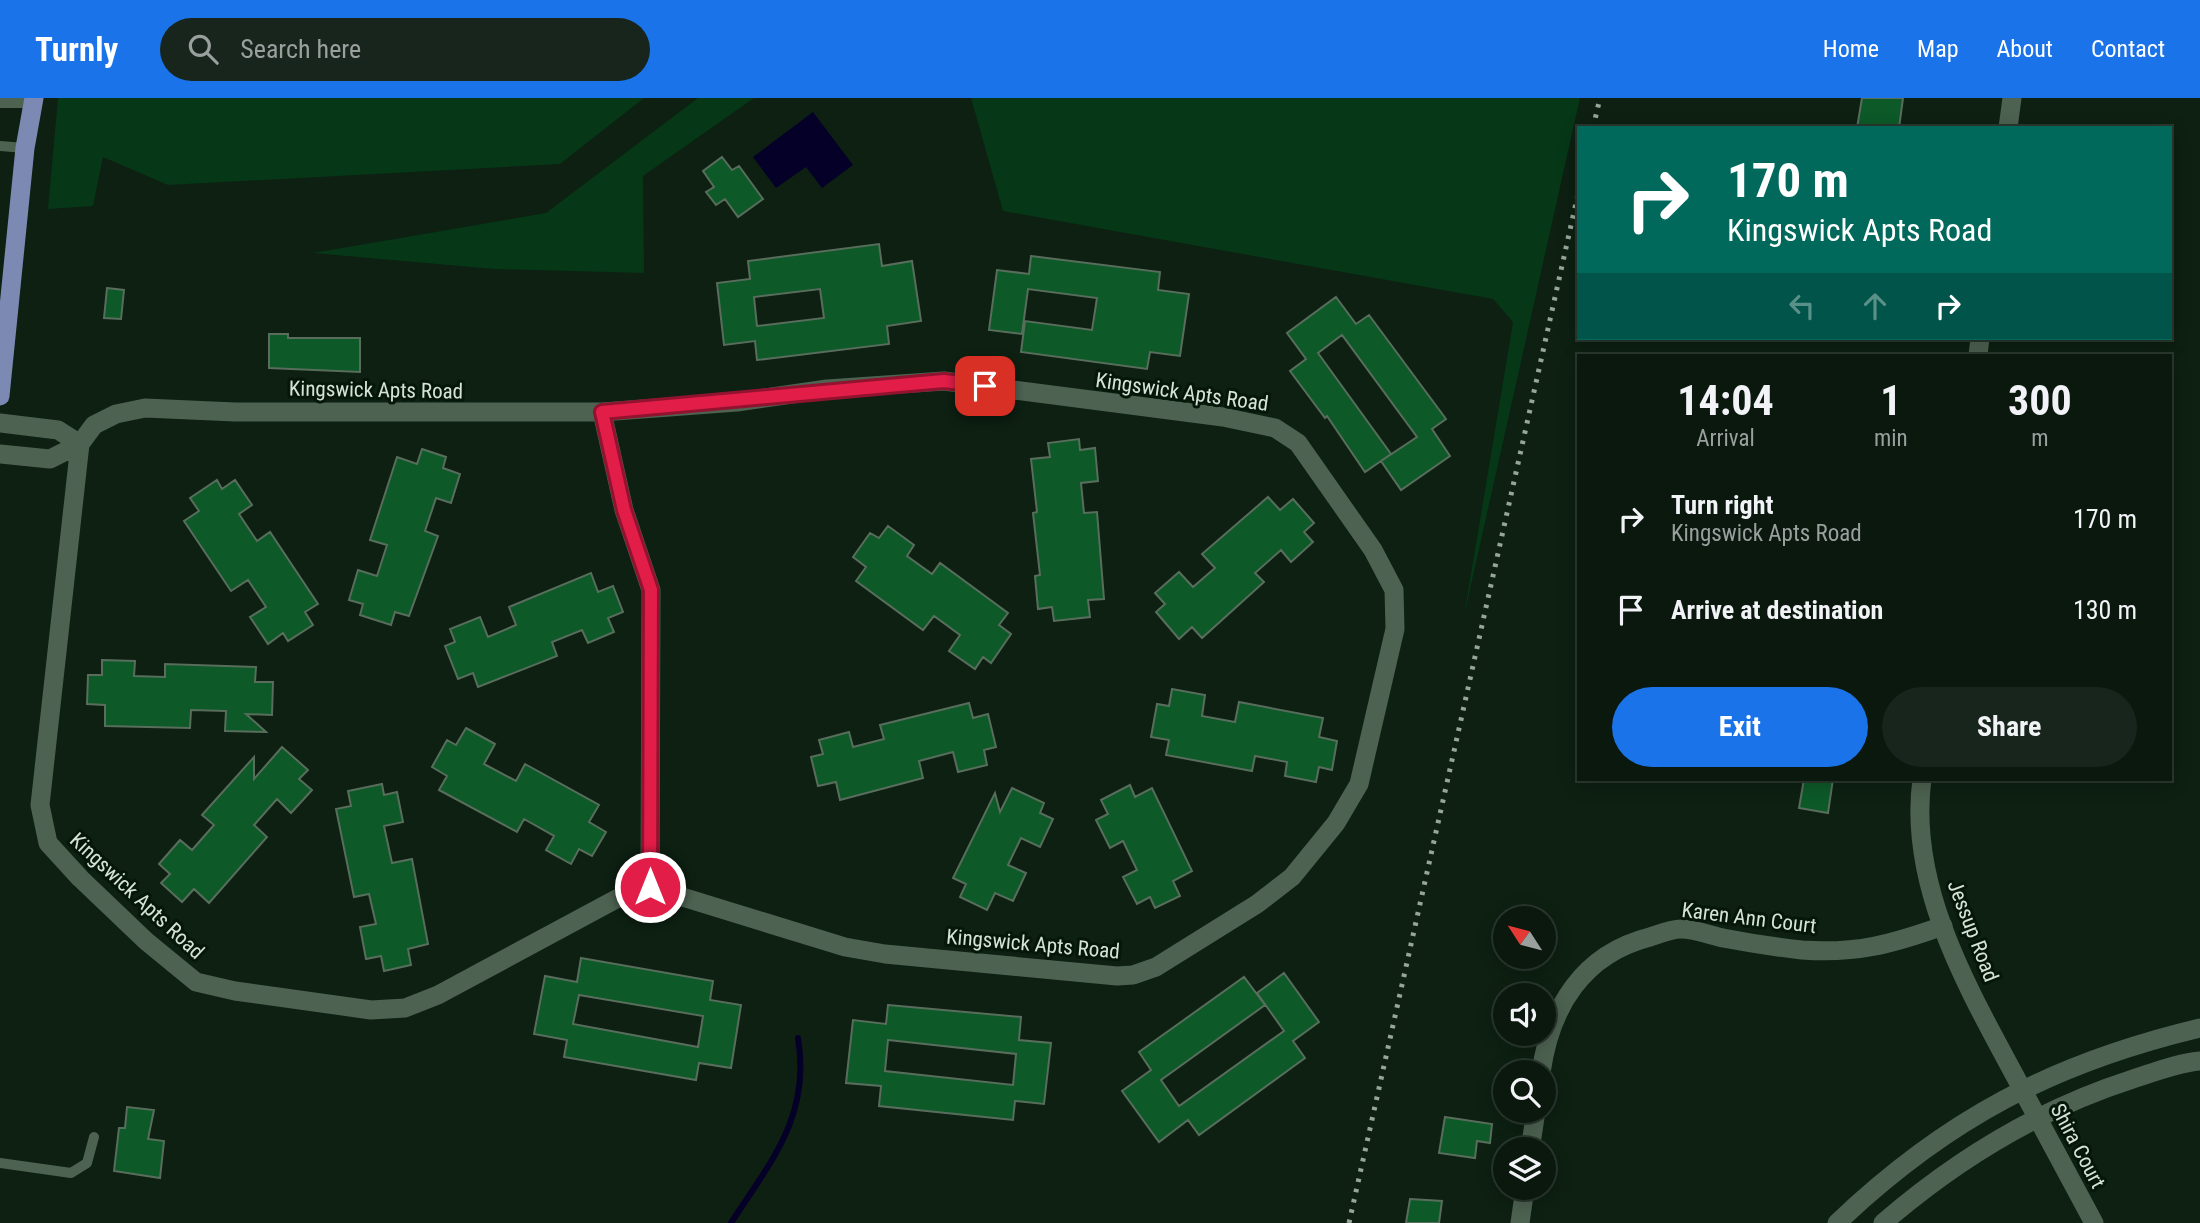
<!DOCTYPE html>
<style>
body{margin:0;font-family:"Roboto Condensed",sans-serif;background:#18251c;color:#f1f3f6;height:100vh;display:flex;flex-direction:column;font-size:26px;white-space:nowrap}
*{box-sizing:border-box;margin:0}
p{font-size:23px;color:#99a09e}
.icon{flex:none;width:38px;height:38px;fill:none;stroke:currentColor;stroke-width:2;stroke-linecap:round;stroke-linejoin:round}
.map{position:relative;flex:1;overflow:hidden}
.panel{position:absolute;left:1577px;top:256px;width:595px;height:427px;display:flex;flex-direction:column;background:#0a180e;border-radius:0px;box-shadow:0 4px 18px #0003,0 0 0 2px #2a372e}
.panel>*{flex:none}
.banner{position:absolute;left:1577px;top:28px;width:595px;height:214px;border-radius:0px;box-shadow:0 4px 18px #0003,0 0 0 2px #2a372e;background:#00695c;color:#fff;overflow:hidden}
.needle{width:46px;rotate:306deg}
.fabs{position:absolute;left:1493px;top:808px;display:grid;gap:14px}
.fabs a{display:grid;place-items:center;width:63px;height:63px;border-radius:50%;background:#0a180e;box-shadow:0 4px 18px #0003,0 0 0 2px #2a372e;font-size:35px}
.pin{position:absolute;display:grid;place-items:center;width:60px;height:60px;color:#fff;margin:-30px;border-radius:14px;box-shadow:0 4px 10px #0006}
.me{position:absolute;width:77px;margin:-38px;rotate:0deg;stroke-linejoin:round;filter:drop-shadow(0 0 5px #0008)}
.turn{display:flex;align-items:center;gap:24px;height:147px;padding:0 35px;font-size:32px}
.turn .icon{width:91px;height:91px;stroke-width:2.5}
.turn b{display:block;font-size:49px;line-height:60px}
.lanes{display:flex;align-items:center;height:66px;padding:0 35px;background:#0003;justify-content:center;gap:35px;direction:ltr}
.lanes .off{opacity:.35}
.eta{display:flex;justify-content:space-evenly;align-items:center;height:119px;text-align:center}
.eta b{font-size:42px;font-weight:700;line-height:49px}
.cta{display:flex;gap:14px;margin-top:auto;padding:14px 35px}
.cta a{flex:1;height:80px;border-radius:42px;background:#1a73e8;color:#fff;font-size:28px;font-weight:700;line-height:80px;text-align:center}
.cta a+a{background:#18251c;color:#f1f3f6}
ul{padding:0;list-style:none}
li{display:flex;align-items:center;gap:21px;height:91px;padding:0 35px}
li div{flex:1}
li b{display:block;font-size:26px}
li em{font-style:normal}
header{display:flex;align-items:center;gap:42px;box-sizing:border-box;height:98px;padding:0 35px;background:#1a73e8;color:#fff}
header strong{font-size:33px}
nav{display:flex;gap:38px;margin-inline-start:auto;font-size:24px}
.search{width:490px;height:63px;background:#18251c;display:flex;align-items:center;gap:18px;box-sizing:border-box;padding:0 24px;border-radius:38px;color:#99a09e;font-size:26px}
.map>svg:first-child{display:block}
.green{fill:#063717}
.water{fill:#050027}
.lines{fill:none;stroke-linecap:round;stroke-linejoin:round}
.stream{stroke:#050027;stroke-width:6}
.building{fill:#0d5928;stroke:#586d5c;stroke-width:2;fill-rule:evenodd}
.service{stroke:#4d6251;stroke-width:10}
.minor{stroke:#4d6251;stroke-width:19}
.tertiary{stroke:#4d6251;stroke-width:19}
.secondary{stroke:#4d6251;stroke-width:19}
.primary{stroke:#7c89b3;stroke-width:19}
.rail{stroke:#97a59a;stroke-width:5;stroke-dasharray:3.5 7;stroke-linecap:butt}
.route-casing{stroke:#92132f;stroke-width:18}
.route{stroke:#e11d48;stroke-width:12}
.labels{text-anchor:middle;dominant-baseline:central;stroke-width:6;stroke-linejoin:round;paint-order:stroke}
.street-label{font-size:21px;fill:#d7e3d9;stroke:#051709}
</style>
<header>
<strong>Turnly</strong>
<div class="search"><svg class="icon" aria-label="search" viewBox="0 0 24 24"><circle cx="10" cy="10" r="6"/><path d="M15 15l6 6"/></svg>Search here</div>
<nav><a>Home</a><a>Map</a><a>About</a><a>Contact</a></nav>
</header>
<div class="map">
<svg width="2200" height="1125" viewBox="0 0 2200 1125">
<rect width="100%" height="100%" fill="#0d2012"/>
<path class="green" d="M58 0H644L560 66 168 87 103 59 93 108 48 111Z
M698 0H754L643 78 644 175 494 171 313 155 546 115Z
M971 0H1580L1464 518 1513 224 1493 201 1003 113Z"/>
<path class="water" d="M813 14 853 67 822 90 806 69 776 90 753 59Z"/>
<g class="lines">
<path class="stream" d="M731 1125C771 1063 811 1018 798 940"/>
</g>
<path class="building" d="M1862 0H1903L1899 30H1857Z
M722 59 732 72 739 68 763 101 738 119 725 101 716 107 706 94 714 89 703 73Z
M879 146 882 168 912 163 921 223 887 228 889 246 757 262 755 243 724 247 717 185 750 181 748 163ZM820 191 824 220 757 228 754 199Z
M1031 158 1160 174 1158 192 1189 196 1180 258 1150 254 1147 271 1021 254 1025 223 1092 232 1097 200 1028 191 1022 236 989 232 997 172 1029 176Z
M107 190 124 192 121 221 104 220Z
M1336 199 1356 226 1369 217 1446 321 1432 331 1450 358 1401 392 1381 363 1417 339 1342 237 1318 255 1391 356 1365 374 1327 318 1325 320 1290 273 1306 261 1287 235Z
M269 236H288V240H360V274L269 270Z
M1079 341 1080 352 1095 350 1098 383 1081 385 1084 415 1097 414 1104 501 1088 502 1090 519 1054 523 1052 509 1038 511 1035 478 1040 477 1033 415 1037 414 1031 361 1050 359 1048 345Z
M422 351 446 359 443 370 460 376 451 405 436 400 425 433 438 438 409 518 395 514 391 527 360 517 363 506 349 502 358 472 377 478 387 447 370 442 397 359 417 366Z
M217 382 222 391 235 382 252 407 239 416 257 443 270 434 318 506 305 514 313 527 288 543 283 535 268 546 250 519 266 509 248 482 231 493 184 423 199 413 190 400Z
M1268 399 1280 412 1293 401 1314 425 1304 434 1313 444 1291 464 1281 452 1255 475 1264 484 1202 540 1192 529 1179 541 1156 514 1165 506 1155 495 1179 474 1193 489 1215 470 1202 456Z
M888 428 914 447 907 458 932 476 940 465 1008 515 999 527 1011 536 991 565 983 559 975 571 949 553 960 537 934 518 923 532 856 483 866 469 853 459 870 435 879 440Z
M591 475 598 494 613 488 623 514 608 520 614 534 588 545 582 532 552 544 557 558 478 589 473 575 458 581 445 548 455 544 450 531 480 519 488 539 516 527 509 509Z
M102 562 135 563 134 578 165 579V566L256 569 255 584H273L272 617 246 616 266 634 225 633 226 613 191 612 190 630 105 628V607L87 606 88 577H102Z
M1172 591 1205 597 1202 618 1235 624 1239 604 1323 620 1319 639 1337 643 1332 672 1319 669 1316 684 1285 678 1287 664 1255 658 1252 673 1166 657 1169 642 1151 639 1157 606 1169 608Z
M969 605 973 620 988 616 996 649 984 652 987 667 958 674 953 654 919 663 923 680 840 702 836 684 818 688 811 659 823 656 819 642 849 634 853 649 884 641 880 627Z
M466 630 495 646 484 666 516 683 525 666 599 707 589 724 606 734 592 758 579 751 571 766 546 752 554 738 524 721 517 734 439 692 447 678 432 669 447 642 456 647Z
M282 649 308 672 299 681 312 692 291 715 277 701 254 727 267 739 209 805 194 791 182 804 161 785 170 776 159 766 180 742 192 752 214 727 202 717 254 659V681Z
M1804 681H1833L1828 715 1799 710Z
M382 686 384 697 397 694 403 724 384 728 392 765 412 761 428 846 408 851 411 867 384 873 381 858 366 861 360 829 376 826 369 796 354 799 336 711 351 708 348 693Z
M1130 687 1135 699 1152 690 1192 773 1173 783 1180 798 1155 810 1150 799 1137 806 1123 779 1137 772 1123 743 1110 750 1096 722 1108 716 1101 702Z
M1012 690 1044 705 1040 715 1053 721 1040 749 1021 740 1008 767 1026 775 1013 803 995 795 987 812 960 799 966 786 953 780 995 695 1000 714Z
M581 860 713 883 710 902 741 907 731 970 699 965 696 982 564 959 567 942 534 936 545 878 577 884ZM579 897 703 918 698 949 573 926Z
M1284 875 1319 924 1293 943 1305 960 1199 1037 1188 1022 1159 1044 1122 993 1151 972 1139 954 1244 879 1265 907 1161 982 1179 1008 1284 933 1257 895Z
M888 907 1021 919 1019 942 1051 945 1044 1006 1015 1003 1013 1022 879 1008 881 988 846 985 853 922 886 926ZM888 942 1016 956 1013 987 885 973Z
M127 1009 154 1012 148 1041 164 1043 160 1080 114 1073 119 1030H125Z
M1445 1019 1492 1026 1490 1045 1477 1043 1475 1060 1439 1055Z
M1410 1101 1442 1103 1439 1125H1406Z"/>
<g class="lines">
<path class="service" d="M0 5H34
M0 48 25 50
M0 1065 71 1075 87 1065 94 1039"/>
<path class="minor" d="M944 283 1223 319 1275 330 1298 345 1373 452 1394 492 1395 531 1359 686 1336 725 1292 779 1257 806 1156 869 1133 877 1117 878 885 856 845 849 650 789 620 799 438 897 405 910 371 912 235 893 196 884 146 843 80 780 48 745 40 707 80 346 94 327 116 316 145 310 235 314H602L737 304 827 291Z
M602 314 624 412 651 492 650 789
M0 325 58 332 80 346 50 361 0 356
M1541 975C1550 909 1583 856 1650 839 1659 836 1671 831 1681 831 1694 831 1710 837 1723 840 1749 845 1775 849 1802 852 1857 856 1892 846 1943 828
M2022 991 2094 1125
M1530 1052 1536 1013
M1520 1125 1525 1090"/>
<path class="tertiary" d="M2008 30 2012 0
M1978 257 1980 240
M1922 681C1907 791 1972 897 2022 991"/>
<path class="secondary" d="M1837 1125C1946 1021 2053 965 2200 930
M1883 1125C1957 1061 2039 1011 2133 981 2155 974 2177 965 2200 963"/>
<path class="primary" d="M0 298 25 50 34 0"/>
<path class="rail" d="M1593 30 1600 0
M1349 1125 1578 96"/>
</g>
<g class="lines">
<g class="route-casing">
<path id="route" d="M650 789 651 492 624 412 602 314 921 285 944 283 985 288"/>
</g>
<use href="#route" class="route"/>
</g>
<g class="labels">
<g class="street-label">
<text transform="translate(376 292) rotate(1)">Kingswick Apts Road</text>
<text transform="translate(1182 294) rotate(8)">Kingswick Apts Road</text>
<text transform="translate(137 798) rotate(43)">Kingswick Apts Road</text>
<text transform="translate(1749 820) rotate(7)">Karen Ann Court</text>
<text transform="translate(1973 833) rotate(69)">Jessup Road</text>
<text transform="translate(1033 846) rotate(5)">Kingswick Apts Road</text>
<text transform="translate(2078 1048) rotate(62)">Shira Court</text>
</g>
</g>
</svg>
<div class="fabs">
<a><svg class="needle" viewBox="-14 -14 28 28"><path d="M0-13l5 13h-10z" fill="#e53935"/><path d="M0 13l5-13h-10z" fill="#99a09e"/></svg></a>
<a><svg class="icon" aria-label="sound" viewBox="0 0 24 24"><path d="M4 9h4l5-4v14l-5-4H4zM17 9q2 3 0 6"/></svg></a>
<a><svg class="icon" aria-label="search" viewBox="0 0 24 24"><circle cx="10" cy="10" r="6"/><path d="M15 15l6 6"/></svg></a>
<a><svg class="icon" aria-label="layers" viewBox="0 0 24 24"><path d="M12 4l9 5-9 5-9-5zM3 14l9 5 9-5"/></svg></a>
</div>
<div class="pin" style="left:985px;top:288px;background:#d93025"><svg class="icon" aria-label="arrive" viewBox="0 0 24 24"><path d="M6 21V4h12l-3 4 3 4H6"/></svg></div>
<svg class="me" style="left:650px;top:789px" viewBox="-20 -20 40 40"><circle r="17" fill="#e11d48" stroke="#fff" stroke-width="3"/><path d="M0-11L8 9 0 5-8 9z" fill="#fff"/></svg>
<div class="banner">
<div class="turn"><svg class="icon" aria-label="right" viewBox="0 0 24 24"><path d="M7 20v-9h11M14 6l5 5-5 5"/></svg><div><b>170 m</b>Kingswick Apts Road</div></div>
<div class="lanes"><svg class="icon off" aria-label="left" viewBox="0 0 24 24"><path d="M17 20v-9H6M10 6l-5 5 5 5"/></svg><svg class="icon off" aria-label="ahead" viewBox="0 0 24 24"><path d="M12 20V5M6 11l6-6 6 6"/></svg><svg class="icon" aria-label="right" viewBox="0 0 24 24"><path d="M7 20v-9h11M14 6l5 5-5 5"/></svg></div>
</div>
<section class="panel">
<div class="eta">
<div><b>14:04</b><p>Arrival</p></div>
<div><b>1</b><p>min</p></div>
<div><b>300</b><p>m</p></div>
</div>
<ul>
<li><svg class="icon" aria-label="right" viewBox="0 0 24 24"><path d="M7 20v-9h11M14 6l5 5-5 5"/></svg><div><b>Turn right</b><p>Kingswick Apts Road</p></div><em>170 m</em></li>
<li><svg class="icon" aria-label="arrive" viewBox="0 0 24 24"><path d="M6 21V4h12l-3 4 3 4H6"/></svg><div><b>Arrive at destination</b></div><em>130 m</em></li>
</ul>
<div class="cta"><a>Exit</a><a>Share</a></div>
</section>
</div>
